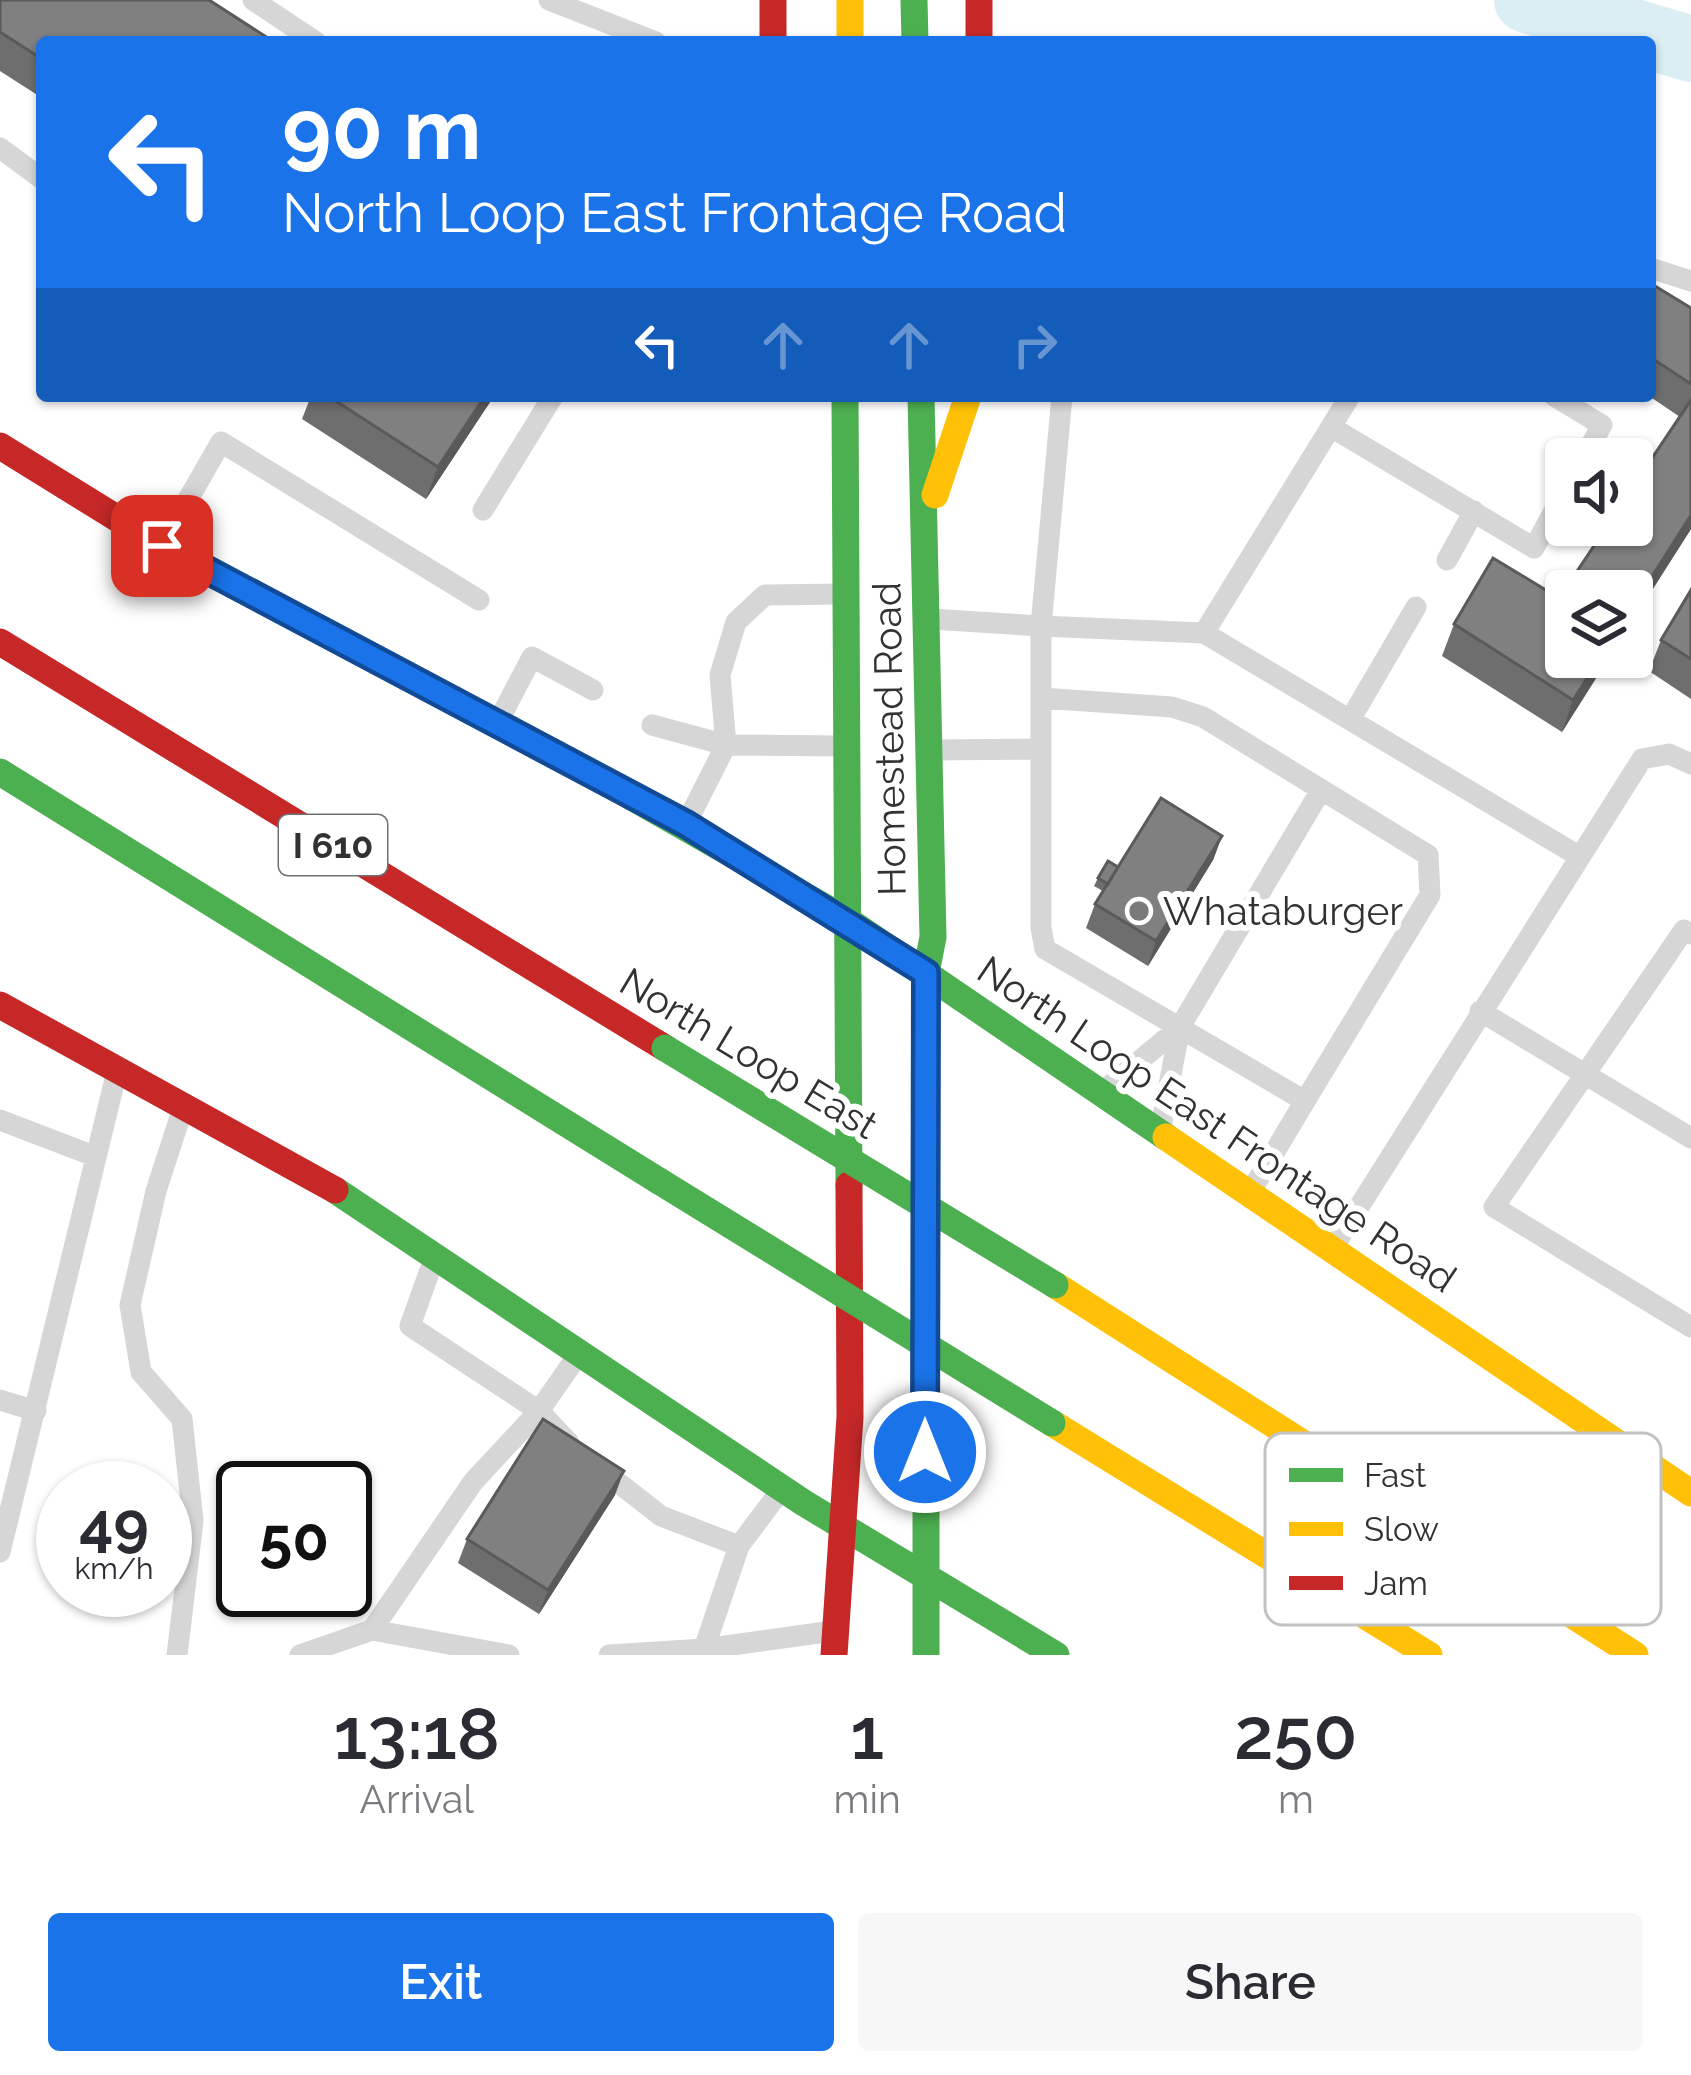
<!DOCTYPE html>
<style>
body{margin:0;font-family:Raleway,sans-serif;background:#f7f7f7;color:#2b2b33;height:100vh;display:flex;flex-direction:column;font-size:45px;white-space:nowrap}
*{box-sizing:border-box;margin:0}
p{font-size:39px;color:#7c7c81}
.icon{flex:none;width:66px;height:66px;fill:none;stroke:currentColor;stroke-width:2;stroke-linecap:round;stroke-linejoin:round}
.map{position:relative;height:1655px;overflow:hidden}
.details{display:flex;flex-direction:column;background:#fff;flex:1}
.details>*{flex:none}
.guide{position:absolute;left:36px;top:36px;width:1620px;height:366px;border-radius:12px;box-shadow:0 3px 9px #0004;background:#1a73e8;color:#fff;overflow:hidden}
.fabs{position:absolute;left:1545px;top:438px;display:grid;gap:24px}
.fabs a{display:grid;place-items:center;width:108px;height:108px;border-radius:12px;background:#fff;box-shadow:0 3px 9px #0004;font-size:60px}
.speed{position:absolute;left:36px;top:1461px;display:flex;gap:24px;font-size:60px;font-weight:700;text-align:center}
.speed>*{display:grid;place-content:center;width:156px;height:156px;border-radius:50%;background:#fff;box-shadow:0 3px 9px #0004;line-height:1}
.speed small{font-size:30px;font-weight:400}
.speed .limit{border:6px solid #111;border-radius:18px;background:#fff;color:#111}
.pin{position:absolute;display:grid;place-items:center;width:102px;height:102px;color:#fff;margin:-51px;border-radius:24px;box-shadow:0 6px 18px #0006}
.me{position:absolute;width:132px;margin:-66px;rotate:0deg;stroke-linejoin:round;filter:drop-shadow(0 0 9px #0008)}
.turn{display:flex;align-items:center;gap:42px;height:252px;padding:0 48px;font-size:54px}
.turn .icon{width:156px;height:156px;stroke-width:2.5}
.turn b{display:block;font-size:84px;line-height:102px}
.lanes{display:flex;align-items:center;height:114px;padding:0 48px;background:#0003;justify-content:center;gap:60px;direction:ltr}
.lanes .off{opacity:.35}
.eta{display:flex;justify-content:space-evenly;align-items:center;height:204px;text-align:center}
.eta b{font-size:72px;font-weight:600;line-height:84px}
.cta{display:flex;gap:24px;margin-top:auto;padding:24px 48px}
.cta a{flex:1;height:138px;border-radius:12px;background:#1a73e8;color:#fff;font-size:48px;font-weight:600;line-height:138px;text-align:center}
.cta a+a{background:#f7f7f7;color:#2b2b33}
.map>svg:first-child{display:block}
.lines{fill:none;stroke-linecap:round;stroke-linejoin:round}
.river{stroke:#dbeef3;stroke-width:66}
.lane{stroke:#d6d6d6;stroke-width:21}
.fast{stroke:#4caf50;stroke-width:27}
.slow{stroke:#ffc107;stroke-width:27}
.jam{stroke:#c62828;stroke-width:27}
.fast-bridge{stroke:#4caf50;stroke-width:27}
.wall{fill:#6e6e6e}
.shaded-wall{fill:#5a5a5a}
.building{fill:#808080;stroke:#5a5a5a;stroke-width:3}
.route-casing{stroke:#114b97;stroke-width:30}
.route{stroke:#1a73e8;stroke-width:21}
.poi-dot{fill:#7a7a7a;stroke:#fff;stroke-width:4.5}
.labels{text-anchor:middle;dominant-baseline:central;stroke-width:12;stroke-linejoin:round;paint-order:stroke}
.shield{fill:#fff;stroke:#707070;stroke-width:3}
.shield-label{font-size:36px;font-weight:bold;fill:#323232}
.street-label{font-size:39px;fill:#323232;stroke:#fff}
.poi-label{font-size:39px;fill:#323232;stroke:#fff;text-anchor:start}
.key{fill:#fff;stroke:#c2c2c2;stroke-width:3}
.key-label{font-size:33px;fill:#323232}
</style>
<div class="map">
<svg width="1691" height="1655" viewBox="0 0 1691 1655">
<rect width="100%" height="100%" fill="#fff"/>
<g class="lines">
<path class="river" d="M1527 0 1691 49"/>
<path class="lane" d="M253 0 316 42
M549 0 656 42
M0 148 42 179
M1650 268 1691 281
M1554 396 1602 425 1583 459
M1331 427 1534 548 1566 489
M483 510 553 396
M162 545 221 442 479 600
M1447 560 1474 511
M931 619 1041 626 1062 396
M1204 633 1350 396
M1041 698 1172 707 1203 717 1428 855 1430 895 1305 1101 1045 949 1041 928C1041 828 1041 727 1041 626L1204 633 1577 855
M499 720 532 657 593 690
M1350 720 1416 607
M652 725 726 745 843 746
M928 750 1041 749
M687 822 726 745 720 675 736 622 765 595 842 594
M1691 934 1684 930 1494 1207 1691 1327
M1480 1011 1691 1138
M1102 1092 1180 1027 1321 790
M0 1120 94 1156
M1161 1127 1180 1027
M1250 1193 1305 1101
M1333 1248 1642 759 1669 754 1691 764
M435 1256 410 1326 539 1411 569 1443
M0 1400 36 1411
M598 1467 661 1516 739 1546
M0 1552 117 1071
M372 1630 509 1655
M177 1655 193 1521 182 1419 141 1372 130 1305 156 1191 183 1108
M300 1655 372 1630 473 1482 539 1411 580 1352
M609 1655 704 1649 833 1631
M707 1655 704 1649 739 1546 781 1490"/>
<path class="fast" d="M914 0 915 42
M845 396 849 1185
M921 396 933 937 926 973V1655
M581 768 847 920 1166 1137
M0 772 659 1181
M335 1190 804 1503 1056 1655"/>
<path class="slow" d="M850 0V42
M935 495 968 396
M1166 1137 1691 1493
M1055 1285 1635 1655
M1052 1423 1429 1655"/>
<path class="jam" d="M773 0V42
M979 0V42
M0 446 162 546 581 768
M0 642 665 1048
M0 1005 335 1190
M834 1655 850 1417 849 1185"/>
<path class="fast-bridge" d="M665 1048 1055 1285
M659 1181 1052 1423"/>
</g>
<path class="wall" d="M0 0 42 42V98L0 71Z
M1650 283 1691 308V529L1562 732 1442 656 1454 624 1559 598 1680 417 1649 396Z
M311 396H494L426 499 302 419Z
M1691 590V699L1649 671 1661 640Z
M1222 836 1213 860 1148 966 1086 928 1095 904 1103 891 1094 886 1098 878 1118 867Z
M615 1495 539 1614 458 1563 467 1539Z"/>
<path class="shaded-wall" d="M485 396H494L426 499 438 467Z
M1691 515V529L1632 621V608Z
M1601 657H1609L1562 732 1573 700Z
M1222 836 1213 860 1148 966 1156 941Z
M624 1471 615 1495 539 1614 548 1590Z"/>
<path class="building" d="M0 0H209L274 42H42V59L0 32Z
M1650 283 1691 308V384L1650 357Z
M328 396H485L438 467Z
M1691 400V515L1632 608V591H1566V657H1601L1573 700 1454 624 1493 558 1559 598 1608 525H1632V488Z
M1691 590V659L1661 640Z
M1161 798 1222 836 1156 941 1095 904Z
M1108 861 1118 867 1108 884 1098 878Z
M543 1419 624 1471 548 1590 467 1539Z"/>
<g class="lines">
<g class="route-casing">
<path id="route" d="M162 546 686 824 926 973 925 1452"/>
</g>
<use href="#route" class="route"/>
</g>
<circle class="poi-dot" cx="1139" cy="911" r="12"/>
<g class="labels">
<rect class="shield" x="279" y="815" width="108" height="60" rx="9"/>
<g class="shield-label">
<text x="333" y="845">I 610</text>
</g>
<g class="street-label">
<text transform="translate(889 739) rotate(-91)">Homestead Road</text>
<text transform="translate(749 1053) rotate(31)">North Loop East</text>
<text transform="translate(1217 1124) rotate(34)">North Loop East Frontage Road</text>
</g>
<g class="poi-label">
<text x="1163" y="911">Whataburger</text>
</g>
</g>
<rect x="1265" y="1433" width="396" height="192" rx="18" class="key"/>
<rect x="1289" y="1468" width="54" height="14" fill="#4caf50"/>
<rect x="1289" y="1522" width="54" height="14" fill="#ffc107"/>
<rect x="1289" y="1576" width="54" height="14" fill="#c62828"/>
<g class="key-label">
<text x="1364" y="1487">Fast</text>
<text x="1364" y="1541">Slow</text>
<text x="1364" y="1595">Jam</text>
</g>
</svg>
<div class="fabs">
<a><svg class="icon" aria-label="sound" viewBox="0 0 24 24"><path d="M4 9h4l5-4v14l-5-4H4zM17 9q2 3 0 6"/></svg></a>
<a><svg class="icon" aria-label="layers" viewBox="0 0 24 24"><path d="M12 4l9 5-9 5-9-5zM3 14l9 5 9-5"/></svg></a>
</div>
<div class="speed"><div>49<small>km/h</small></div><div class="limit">50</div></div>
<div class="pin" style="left:162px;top:546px;background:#d93025"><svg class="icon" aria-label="arrive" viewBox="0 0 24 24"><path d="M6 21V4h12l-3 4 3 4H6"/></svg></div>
<svg class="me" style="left:925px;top:1452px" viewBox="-20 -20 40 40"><circle r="17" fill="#1a73e8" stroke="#fff" stroke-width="3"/><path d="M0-11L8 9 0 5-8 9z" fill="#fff"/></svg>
<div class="guide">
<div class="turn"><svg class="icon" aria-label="left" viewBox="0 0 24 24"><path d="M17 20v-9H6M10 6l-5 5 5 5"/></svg><div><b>90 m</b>North Loop East Frontage Road</div></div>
<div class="lanes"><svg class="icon" aria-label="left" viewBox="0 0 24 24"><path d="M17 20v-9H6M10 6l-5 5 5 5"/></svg><svg class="icon off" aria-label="ahead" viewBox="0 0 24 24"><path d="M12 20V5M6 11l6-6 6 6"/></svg><svg class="icon off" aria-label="ahead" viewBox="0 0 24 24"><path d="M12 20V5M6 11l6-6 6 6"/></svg><svg class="icon off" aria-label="right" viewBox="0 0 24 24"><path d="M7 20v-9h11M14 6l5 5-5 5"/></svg></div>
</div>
</div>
<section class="details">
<div class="eta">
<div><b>13:18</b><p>Arrival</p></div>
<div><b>1</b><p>min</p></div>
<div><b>250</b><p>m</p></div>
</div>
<div class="cta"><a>Exit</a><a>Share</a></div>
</section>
